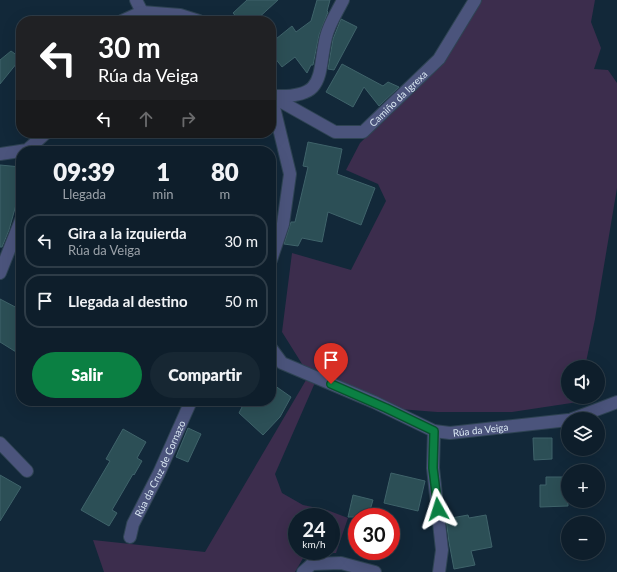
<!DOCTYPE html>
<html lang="es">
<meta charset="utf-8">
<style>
body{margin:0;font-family:Lato,sans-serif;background:#172733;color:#f1f3f6;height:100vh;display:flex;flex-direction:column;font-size:15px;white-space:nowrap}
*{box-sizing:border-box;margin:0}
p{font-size:13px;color:#9ba2a9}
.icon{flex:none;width:22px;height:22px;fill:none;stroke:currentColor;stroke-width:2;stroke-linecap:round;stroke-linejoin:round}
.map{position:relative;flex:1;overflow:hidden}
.side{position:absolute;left:16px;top:146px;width:260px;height:260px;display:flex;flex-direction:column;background:#0e1e2b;border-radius:16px;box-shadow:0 4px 16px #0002,0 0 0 1px #2e3c47}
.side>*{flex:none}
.hud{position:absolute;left:16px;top:16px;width:260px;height:122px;border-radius:16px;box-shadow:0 4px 16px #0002,0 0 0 1px #2e3c47;background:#202124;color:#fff;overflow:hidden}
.tools{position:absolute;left:561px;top:360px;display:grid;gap:8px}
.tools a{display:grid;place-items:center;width:44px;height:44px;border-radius:50%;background:#0e1e2b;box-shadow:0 4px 16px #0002,0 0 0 1px #2e3c47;font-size:20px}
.speed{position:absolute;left:288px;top:508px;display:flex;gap:8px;font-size:20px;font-weight:700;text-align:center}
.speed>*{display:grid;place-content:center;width:52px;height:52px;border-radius:50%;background:#0e1e2b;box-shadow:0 4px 16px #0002,0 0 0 1px #2e3c47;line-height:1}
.speed small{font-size:10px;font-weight:400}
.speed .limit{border:6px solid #d22;background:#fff;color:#111}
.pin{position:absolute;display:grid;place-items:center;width:34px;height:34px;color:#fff;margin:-41px -17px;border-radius:50% 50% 50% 0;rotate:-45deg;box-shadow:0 0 4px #0007}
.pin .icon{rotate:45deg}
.me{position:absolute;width:44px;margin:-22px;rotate:354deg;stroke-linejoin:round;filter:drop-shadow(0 0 3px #0008)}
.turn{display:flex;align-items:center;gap:14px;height:84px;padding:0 16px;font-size:18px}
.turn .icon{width:52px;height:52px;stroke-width:2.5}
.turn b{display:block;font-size:28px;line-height:34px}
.lanes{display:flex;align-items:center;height:38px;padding:0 16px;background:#0003;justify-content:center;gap:20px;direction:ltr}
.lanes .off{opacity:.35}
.eta{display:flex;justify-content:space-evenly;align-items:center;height:68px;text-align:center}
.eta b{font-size:24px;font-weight:800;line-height:28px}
.button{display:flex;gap:8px;margin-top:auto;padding:8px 16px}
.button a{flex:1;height:46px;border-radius:24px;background:#0b8043;color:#fff;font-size:16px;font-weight:800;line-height:46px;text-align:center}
.button a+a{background:#172733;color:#f1f3f6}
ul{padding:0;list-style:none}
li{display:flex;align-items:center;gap:12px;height:54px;margin:0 8px 6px;padding:0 8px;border:2px solid #2e3c47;border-radius:16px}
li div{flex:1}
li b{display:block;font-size:15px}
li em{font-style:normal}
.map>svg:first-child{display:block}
.green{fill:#3c2d4d;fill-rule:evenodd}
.building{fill:#2c4f56;stroke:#3f636a}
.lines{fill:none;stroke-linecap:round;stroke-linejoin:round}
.minor-casing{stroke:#2e4353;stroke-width:14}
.minor{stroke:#4b547c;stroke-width:12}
.route-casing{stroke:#07532c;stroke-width:10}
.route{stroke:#0b8043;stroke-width:7}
.labels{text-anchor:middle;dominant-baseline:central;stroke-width:4;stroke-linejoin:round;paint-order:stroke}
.street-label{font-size:10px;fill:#dae8f3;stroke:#081f2e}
</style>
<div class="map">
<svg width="617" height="572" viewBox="0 0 617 572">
<rect width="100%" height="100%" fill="#122839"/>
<path class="green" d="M481 0H595L591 22 601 48 594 69 608 70 617 83V188L595 319 585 367H568V397H579L578 402 512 412H437L386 408 317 378 275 474 282 493 303 505 327 510 348 518 336 553H306L295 572H104L93 540 205 552 309 375 282 332 292 253 351 270 386 201 378 184 346 170 360 143 439 66ZM297 517H331V551H297Z"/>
<path class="building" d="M247 0H278L255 21H240L233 13Z
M317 0H330L327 11 328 12 319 35 313 65H311L307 73 295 57 282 67 271 53V43L292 26 296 32 311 21Z
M341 19 357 27 334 70 328 69 333 39Z
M11 51 21 58 0 84V60Z
M342 64 383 86 388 82 399 87 379 106 364 87 353 107 326 92Z
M308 142 342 149 337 174 375 188 361 225 328 212 322 242 302 238 298 246 284 244 291 222H295L308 167 303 166Z
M0 165 21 167 20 194H19L9 230 2 247H0Z
M0 299 21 310V355L0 342Z
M271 383 291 397 280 417 263 435 239 413 245 401H271Z
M188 428 201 434 188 462 176 457Z
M123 429 146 442 137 458 142 461 134 475 133 474 112 510 117 513 109 526 81 510 110 461 106 459Z
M533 438H552V459L534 460Z
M391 473 425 481 418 511 384 503Z
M0 475 21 487 0 521Z
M546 477H568V506L540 507V485H546Z
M353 495 373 500 368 517H348Z
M468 515 469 518 486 515 492 547 471 551 475 565 454 569 449 542 446 519Z"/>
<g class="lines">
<g class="minor-casing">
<g id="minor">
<path d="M136 0 142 12"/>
<path d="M122 21 142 12 180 15 199 21"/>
<path d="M271 95 290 174 283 224 271 260"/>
<path id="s1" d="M271 96 335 132H363L439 59 475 0"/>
<path d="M275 96C327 98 317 75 326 37 329 24 337 12 343 0"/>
<path d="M0 154 27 150 46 133"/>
<path d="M0 273 21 220"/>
<path id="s2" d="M271 348 282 363 374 402 434 431 450 433 568 420"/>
<path d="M572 419 617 402"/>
<path d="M434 431 433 468 442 550 439 572"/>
<path d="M0 443 27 471"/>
<path id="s3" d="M130 537 133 524 159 473 191 401"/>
<path d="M303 572 312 564 341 563 375 572"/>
</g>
</g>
<use href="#minor" class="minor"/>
</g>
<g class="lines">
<g class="route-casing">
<path id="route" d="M331 384 386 408 434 431 433 468 438 509"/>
</g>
<use href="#route" class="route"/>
</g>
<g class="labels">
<g class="street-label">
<text stroke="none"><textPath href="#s1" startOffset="150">Camiño da Igrexa</textPath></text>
<text stroke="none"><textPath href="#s2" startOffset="232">Rúa da Veiga</textPath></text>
<text stroke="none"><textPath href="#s3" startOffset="75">Rúa da Cruz de Cornazo</textPath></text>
</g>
</g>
</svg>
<div class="tools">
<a><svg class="icon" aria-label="sound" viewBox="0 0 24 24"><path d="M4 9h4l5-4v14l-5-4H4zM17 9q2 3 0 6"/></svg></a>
<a><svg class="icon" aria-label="layers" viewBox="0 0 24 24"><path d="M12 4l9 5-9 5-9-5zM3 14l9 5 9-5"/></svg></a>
<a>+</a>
<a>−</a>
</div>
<div class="speed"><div>24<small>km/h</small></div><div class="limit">30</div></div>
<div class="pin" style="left:331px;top:384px;background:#d93025"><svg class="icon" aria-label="arrive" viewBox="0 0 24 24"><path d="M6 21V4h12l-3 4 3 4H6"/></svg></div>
<svg class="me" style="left:438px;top:509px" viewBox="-20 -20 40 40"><path d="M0-17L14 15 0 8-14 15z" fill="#0b8043" stroke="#fff" stroke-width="4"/></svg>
<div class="hud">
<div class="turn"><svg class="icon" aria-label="left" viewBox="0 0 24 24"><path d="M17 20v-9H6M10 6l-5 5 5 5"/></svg><div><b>30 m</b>Rúa da Veiga</div></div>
<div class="lanes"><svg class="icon" aria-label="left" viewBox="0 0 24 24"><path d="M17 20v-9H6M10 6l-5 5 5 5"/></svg><svg class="icon off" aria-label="ahead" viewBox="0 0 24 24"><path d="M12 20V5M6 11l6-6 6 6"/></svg><svg class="icon off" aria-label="right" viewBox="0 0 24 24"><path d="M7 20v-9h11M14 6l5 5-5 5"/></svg></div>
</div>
<section class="side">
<div class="eta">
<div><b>09:39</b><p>Llegada</p></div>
<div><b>1</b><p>min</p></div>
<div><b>80</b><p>m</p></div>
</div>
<ul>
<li><svg class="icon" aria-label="left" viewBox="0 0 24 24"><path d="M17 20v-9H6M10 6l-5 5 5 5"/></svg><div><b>Gira a la izquierda</b><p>Rúa da Veiga</p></div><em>30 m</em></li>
<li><svg class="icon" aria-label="arrive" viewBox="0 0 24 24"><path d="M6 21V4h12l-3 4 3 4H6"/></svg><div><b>Llegada al destino</b></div><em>50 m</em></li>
</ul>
<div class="button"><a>Salir</a><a>Compartir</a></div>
</section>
</div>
